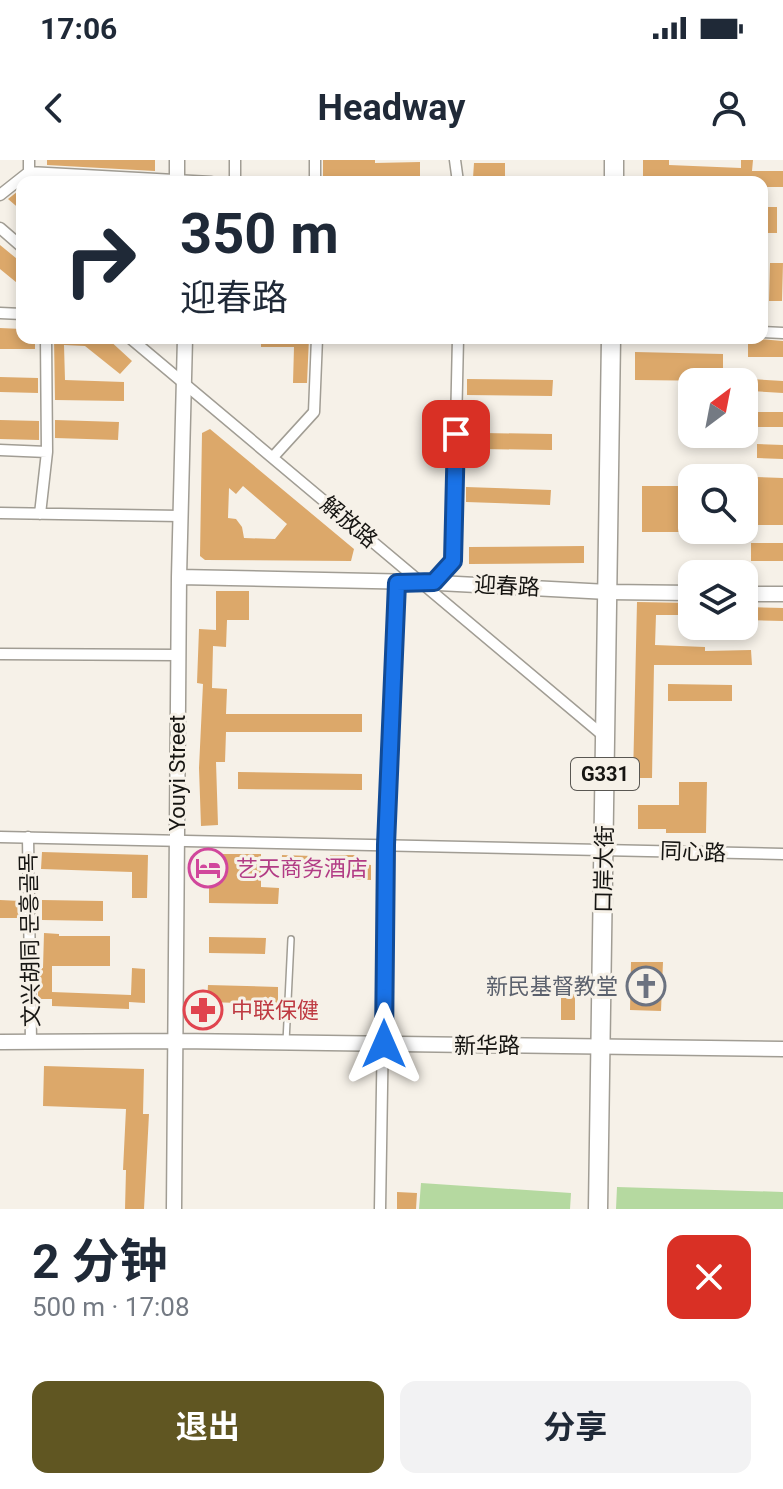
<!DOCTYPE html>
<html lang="zh">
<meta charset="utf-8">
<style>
body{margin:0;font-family:Roboto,"Noto Sans SC","Noto Sans KR",sans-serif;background:#f2f2f3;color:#1f2937;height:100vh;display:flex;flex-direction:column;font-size:30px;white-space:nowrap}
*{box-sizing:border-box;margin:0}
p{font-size:26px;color:#747a83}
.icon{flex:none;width:44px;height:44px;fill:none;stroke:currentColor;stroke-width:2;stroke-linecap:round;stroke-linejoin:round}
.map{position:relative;height:1049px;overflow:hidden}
.drawer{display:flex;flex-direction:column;background:#fff;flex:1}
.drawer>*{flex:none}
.hud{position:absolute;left:16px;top:16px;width:752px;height:168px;border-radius:16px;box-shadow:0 4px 12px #0003;background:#fff;color:#1f2937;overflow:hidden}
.needle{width:52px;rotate:32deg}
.buttons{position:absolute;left:678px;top:208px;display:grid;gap:16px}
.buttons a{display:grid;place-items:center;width:80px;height:80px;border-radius:16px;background:#fff;box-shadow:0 4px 12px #0003;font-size:40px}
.pin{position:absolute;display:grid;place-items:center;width:68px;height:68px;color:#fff;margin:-34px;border-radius:16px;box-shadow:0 4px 12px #0006}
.me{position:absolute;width:88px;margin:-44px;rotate:0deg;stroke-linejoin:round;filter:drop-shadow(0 0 6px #0008)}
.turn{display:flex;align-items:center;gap:28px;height:168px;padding:0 32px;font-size:36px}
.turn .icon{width:104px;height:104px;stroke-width:2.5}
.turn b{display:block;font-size:56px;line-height:68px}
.round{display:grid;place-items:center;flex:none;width:84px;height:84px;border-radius:16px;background:#f2f2f3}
.head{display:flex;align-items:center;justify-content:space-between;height:136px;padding:0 32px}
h1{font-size:48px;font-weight:700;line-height:60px}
.primary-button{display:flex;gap:16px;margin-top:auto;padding:16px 32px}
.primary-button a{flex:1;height:92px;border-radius:16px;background:#605622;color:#fff;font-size:32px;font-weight:700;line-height:92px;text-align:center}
.primary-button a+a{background:#f2f2f3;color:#1f2937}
.status{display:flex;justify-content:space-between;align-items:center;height:56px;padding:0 40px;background:#fff;direction:ltr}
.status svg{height:22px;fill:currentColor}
header{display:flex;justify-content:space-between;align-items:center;height:104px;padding:0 32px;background:#fff;font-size:36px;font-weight:700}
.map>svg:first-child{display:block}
.green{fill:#b5d9a0}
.building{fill:#dca86a;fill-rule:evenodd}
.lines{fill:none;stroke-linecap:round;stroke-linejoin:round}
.lane-casing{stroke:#a19d94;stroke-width:8}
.street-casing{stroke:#a19d94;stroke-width:13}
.secondary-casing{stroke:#a19d94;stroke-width:17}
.highway-casing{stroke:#a19d94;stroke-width:21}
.lane{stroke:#fff;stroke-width:5}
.street{stroke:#fff;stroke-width:10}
.secondary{stroke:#fff;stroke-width:14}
.highway{stroke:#fff;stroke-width:18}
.route-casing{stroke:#114b97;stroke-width:20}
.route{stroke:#1a73e8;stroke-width:14}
.labels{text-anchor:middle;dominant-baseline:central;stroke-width:6;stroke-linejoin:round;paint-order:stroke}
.shield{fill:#f6f1e8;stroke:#595752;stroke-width:2}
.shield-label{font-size:20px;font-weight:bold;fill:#161512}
.street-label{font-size:22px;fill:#161512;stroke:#f6f1e8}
.hotel-label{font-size:22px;fill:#b23c85;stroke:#f6f1e8;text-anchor:start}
.worship-label{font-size:22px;fill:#5b616d;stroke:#f6f1e8;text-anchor:end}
.health-label{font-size:22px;fill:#be3a42;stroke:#f6f1e8;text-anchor:start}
</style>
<div class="status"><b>17:06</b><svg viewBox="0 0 49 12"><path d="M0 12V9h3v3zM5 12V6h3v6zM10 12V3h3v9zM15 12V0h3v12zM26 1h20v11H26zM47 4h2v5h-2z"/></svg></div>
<header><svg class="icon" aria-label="back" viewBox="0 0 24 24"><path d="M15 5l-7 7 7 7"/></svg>Headway<svg class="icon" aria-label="person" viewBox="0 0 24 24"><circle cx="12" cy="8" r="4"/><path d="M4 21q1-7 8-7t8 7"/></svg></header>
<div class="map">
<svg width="783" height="1049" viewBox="0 0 783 1049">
<rect width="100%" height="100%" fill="#f6f1e8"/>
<path class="green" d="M421 1023 571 1033 570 1049H419Z
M617 1027 783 1032V1049H616Z"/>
<path class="building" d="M47 0H155V11L47 5Z
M323 0H375V3L420 2V17L323 18Z
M643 0H669V5L741 8V0H753L752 11H783V27H762V22H643Z
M474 3H505V19L473 18Z
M22 28V51L8 39Z
M762 47H777V73H762Z
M0 85 22 103V127L0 109Z
M770 103H783L782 141H769Z
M0 168 22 169V178H35V189H0Z
M54 178H107L132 201 120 214 85 186 64 185 65 220 124 222V241L55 240Z
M261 178H309L307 223H293L294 187H261Z
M748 178 783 181V197H748Z
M635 192 723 194V221L635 220Z
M0 217 38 218V233L0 232Z
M467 219 553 220 552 236 467 235Z
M751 219 783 221V233L751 231Z
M755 252H783V267H755Z
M0 260 39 261V280L0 279Z
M55 260 119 262 118 280 55 278Z
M210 269 354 389 351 401 205 400 200 396 202 273ZM243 326 287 364 275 379 244 378 242 367 236 359 228 358 229 328 236 334Z
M484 273 552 274V290L483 289Z
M757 284 783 285V299L757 298Z
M755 317 783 318V365H753Z
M642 326H692V372H642Z
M466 327 551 330 550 345 466 342Z
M751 383H783V401H751Z
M584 386V403L469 404V387Z
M216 431H249V460H227L226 487 213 486 212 528 227 529 226 554H362V572H226L225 602H216L218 665 201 666 199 608 203 524 197 523 199 469 216 470Z
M637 442 692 443V455H656L655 485 705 487V491L751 490 752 505H654L652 618H633Z
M744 447 783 448V461L744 460Z
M668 524 732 525V541H668Z
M238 612 362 614V630L238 629Z
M679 622H707L706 673H666V669H638V645H679Z
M42 692 148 695 147 738H132V712L41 709Z
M207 694H261V727L279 728 278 744 209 743V717H198V704H207Z
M282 695 312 696 311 717 281 716Z
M330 695H360V704L371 705V720L330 719Z
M0 740 21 741V758H0Z
M42 740 103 741V761L42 760Z
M44 773 59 774V776H110V806H52V832L131 835 132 808 145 809V843L129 842V849L52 846V839H38V808H43Z
M209 777 266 778 265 794 209 793Z
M631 802H663L661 851 630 850Z
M561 821H575V860H561Z
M208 825 278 827V844L207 842Z
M44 906 144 909 143 954H149L144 1049H125L126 1010H123L126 949 43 946Z
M397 1032 417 1033 416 1049H397Z"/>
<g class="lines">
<g class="lane-casing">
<path id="lane" d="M286 882 291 779"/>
</g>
<g class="street-casing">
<path id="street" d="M455 0 458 22
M29 12 211 22
M235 22V0
M315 22V0
M0 35 29 12V0
M0 68 22 87
M0 153 22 154
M762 172 783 173
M130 178 605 577
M0 290 47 292
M273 297 314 252 317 178
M0 353 180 356
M40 354 47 292 46 178
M434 422 453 401 458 178
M0 494 178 495
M0 677 783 694
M28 677 31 882
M380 1049 386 685 397 423"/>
</g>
<g class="secondary-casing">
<path id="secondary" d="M177 22V0
M179 417 419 422 608 432 692 433
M744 434H783
M0 882 177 881 783 889
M174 1049 179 417 185 178"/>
</g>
<g class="highway-casing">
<path id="highway" d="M614 22V0
M598 1049 611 178"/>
</g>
<use href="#lane" class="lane"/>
<use href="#street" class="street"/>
<use href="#secondary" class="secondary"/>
<use href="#highway" class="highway"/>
</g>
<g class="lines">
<g class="route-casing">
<path id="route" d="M384 884 386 685 397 423 434 422 453 401 456 274"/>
</g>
<use href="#route" class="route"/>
</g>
<defs>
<g id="hotel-ring" transform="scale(2)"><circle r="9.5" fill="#f6f1e8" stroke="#d1479c" stroke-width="1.5"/><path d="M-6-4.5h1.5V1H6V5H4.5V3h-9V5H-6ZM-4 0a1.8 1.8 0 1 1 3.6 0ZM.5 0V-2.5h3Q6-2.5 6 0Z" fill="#d1479c"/></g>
<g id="church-ring" transform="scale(2)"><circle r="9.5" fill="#f6f1e8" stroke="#6b7280" stroke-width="1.5"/><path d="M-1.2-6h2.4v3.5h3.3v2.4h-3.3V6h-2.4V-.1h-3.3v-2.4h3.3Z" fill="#6b7280"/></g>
<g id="pharmacy-ring" transform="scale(2)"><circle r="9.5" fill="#f6f1e8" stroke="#e0444e" stroke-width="1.5"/><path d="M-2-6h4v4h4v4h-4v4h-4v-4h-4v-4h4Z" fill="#e0444e"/></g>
</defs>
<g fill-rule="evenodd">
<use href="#hotel-ring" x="208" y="708"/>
<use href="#church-ring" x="646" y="826"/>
<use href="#pharmacy-ring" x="203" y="850"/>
</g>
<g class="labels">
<rect class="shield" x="571" y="598" width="68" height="32" rx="6"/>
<g class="shield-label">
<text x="605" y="614">G331</text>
</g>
<g class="street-label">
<text transform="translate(349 362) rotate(40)">解放路</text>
<text transform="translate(507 426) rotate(3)">迎春路</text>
<text transform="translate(177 613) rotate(-90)">Youyi Street</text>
<text transform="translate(693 692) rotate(2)">同心路</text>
<text transform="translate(604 709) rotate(-89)">口岸大街</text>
<text transform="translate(30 780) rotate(-91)">文兴胡同 문흥골목</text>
<text x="487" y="885">新华路</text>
</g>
<g class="hotel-label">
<text x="236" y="708">艺天商务酒店</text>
</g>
<g class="worship-label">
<text x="618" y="826">新民基督教堂</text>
</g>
<g class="health-label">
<text x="231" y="850">中联保健</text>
</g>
</g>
</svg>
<div class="buttons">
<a><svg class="needle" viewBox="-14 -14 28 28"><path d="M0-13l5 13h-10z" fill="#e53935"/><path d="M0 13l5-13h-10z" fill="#747a83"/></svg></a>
<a><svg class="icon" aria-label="search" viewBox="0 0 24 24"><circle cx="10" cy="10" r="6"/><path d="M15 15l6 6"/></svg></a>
<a><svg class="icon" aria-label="layers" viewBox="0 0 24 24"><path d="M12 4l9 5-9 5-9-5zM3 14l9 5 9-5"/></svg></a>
</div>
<div class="pin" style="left:456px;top:274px;background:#d93025"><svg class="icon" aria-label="arrive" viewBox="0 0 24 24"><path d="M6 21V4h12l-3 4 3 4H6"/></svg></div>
<svg class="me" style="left:384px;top:884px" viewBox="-20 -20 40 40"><path d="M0-17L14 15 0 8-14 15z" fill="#1a73e8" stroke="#fff" stroke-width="4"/></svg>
<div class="hud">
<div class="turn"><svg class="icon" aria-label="right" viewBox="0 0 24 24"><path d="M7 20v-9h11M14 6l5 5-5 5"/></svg><div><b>350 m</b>迎春路</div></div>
</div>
</div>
<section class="drawer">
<div class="head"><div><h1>2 分钟</h1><p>500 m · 17:08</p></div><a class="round" style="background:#d93025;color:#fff"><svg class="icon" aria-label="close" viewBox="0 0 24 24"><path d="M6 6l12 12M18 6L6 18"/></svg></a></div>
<div class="primary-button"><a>退出</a><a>分享</a></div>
</section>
